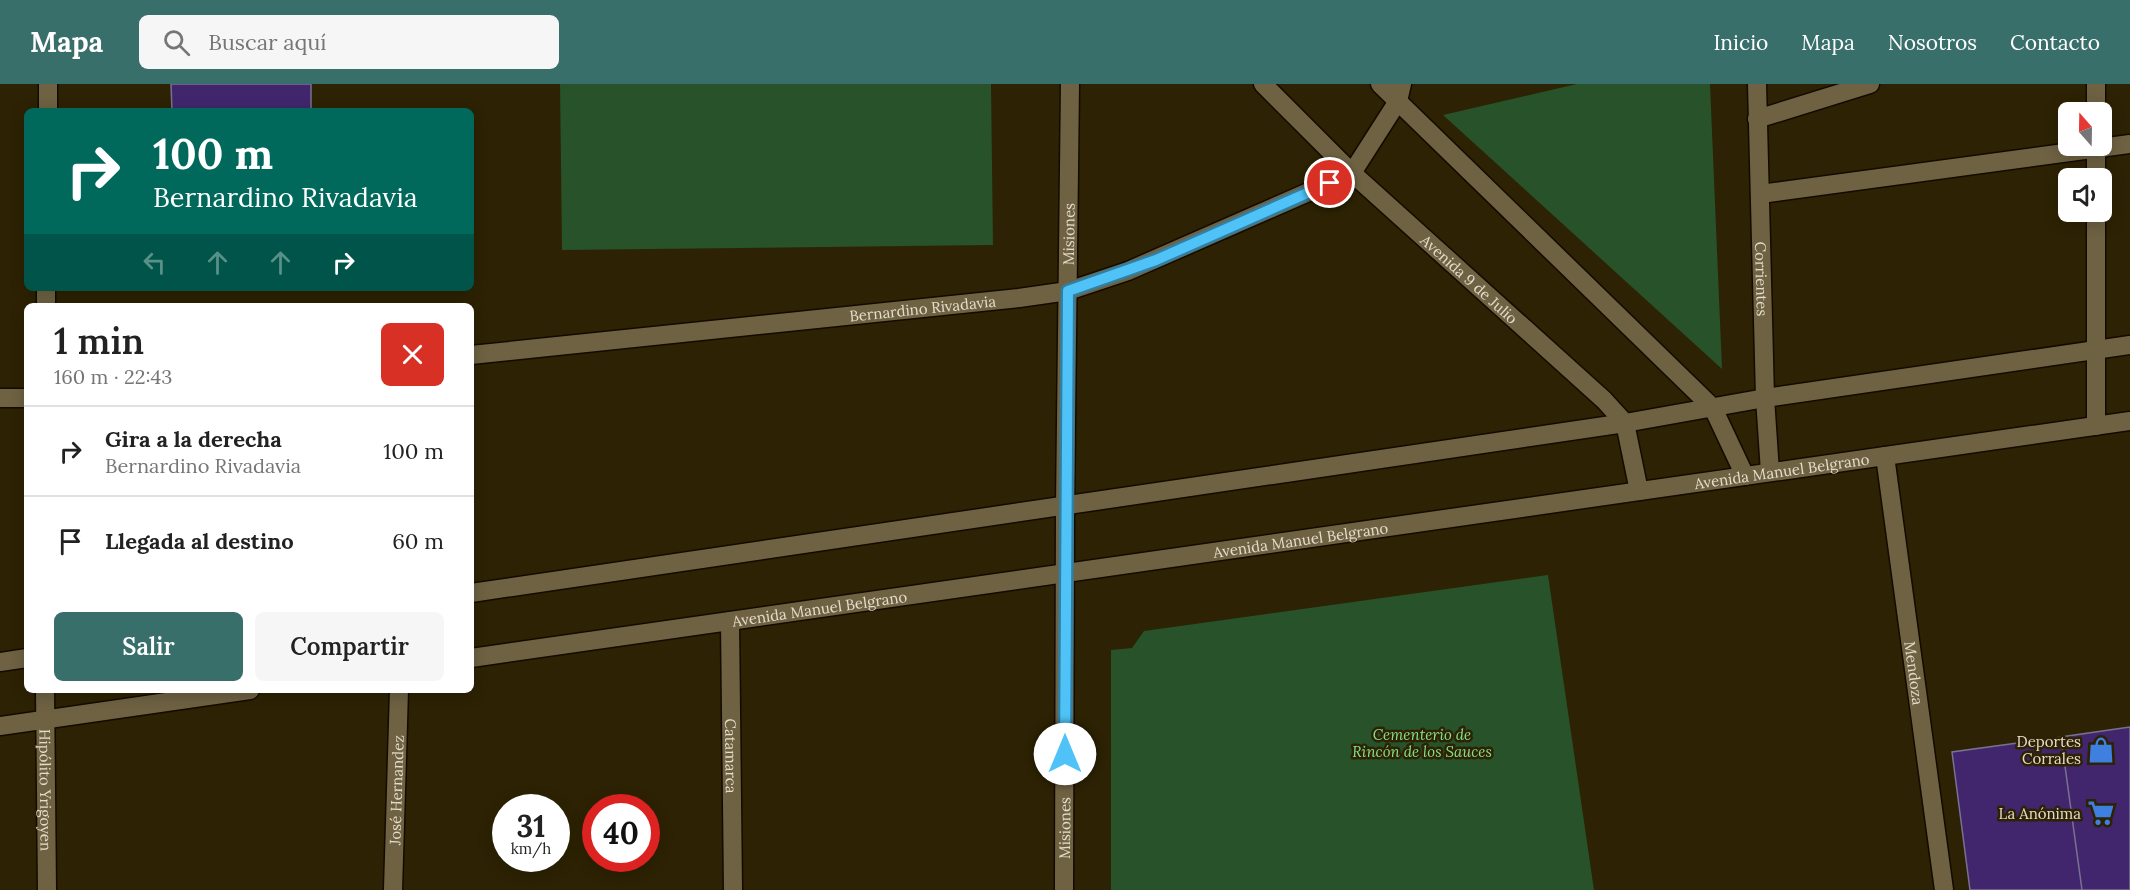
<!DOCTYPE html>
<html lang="es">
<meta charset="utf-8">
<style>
body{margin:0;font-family:Lora,serif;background:#f6f6f6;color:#222;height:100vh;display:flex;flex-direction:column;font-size:22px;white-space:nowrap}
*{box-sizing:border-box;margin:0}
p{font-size:20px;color:#767676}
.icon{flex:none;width:33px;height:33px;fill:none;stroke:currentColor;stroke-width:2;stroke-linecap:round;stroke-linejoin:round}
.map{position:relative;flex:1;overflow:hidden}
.panel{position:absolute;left:24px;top:219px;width:450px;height:390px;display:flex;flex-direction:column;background:#fff;border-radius:9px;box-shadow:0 3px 15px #0003}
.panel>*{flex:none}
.top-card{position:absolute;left:24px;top:24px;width:450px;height:183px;border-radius:9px;box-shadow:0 3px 15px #0003;background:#00695c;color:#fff;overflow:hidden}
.needle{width:39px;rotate:340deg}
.buttons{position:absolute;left:2058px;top:18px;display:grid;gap:12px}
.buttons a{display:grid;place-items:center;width:54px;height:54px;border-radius:9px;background:#fff;box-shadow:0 3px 15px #0003;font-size:30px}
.speed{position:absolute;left:492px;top:710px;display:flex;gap:12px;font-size:30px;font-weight:700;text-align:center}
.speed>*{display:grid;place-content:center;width:78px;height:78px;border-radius:50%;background:#fff;box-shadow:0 3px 15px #0003;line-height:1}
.speed small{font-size:15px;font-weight:400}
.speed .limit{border:9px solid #d22;background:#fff;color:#111}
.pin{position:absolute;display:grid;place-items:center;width:51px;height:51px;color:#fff;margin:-26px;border:3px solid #fff;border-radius:50%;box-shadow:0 2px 6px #0007}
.me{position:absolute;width:66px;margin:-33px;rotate:0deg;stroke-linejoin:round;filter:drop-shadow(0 0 4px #0008)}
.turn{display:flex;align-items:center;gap:21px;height:126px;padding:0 30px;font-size:27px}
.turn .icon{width:78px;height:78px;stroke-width:2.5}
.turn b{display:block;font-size:42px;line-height:51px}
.lanes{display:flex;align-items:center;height:57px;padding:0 30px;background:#0003;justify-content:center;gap:30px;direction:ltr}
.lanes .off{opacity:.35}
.round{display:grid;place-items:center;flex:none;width:63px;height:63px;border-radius:9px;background:#f6f6f6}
.summary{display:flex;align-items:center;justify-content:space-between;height:102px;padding:0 30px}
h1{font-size:36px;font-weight:600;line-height:45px}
.button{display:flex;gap:12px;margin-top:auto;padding:12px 30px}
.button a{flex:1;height:69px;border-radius:9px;background:#396f6b;color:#fff;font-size:24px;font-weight:600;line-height:69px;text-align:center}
.button a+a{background:#f6f6f6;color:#222}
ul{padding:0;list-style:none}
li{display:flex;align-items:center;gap:18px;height:90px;padding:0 30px;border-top:2px solid #e0e0e0}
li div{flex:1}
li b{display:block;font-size:22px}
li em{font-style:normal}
header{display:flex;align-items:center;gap:36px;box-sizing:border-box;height:84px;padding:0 30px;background:#396f6b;color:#fff}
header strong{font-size:28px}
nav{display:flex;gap:33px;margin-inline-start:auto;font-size:21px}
.search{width:420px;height:54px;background:#f6f6f6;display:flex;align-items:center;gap:15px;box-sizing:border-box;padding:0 21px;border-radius:9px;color:#767676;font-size:22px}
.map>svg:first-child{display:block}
.green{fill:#27522a}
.building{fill:#41266d;stroke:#797190;stroke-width:1.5}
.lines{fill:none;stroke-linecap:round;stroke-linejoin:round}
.street-casing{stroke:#140b00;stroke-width:21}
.secondary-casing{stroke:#140b00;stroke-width:21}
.street{stroke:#6f6243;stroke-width:18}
.secondary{stroke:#6f6243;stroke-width:18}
.route-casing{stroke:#337fa1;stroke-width:15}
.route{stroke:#4fc3f7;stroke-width:10}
.labels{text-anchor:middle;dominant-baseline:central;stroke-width:5;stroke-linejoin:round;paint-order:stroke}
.street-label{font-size:15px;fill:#e4ddcb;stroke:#2d2203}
.park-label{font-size:15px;font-style:italic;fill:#85e08a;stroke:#2d2203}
.poi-label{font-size:15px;fill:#e4ddcb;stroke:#2d2203;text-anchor:end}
</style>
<header>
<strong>Mapa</strong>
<div class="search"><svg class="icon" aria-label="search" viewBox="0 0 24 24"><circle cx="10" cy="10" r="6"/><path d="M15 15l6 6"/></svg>Buscar aquí</div>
<nav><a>Inicio</a><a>Mapa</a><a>Nosotros</a><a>Contacto</a></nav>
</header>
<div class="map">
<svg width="2130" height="806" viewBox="0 0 2130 806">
<rect width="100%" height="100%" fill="#2d2203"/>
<path class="green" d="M560 0H991L993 161 562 166Z
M1577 0H1710L1722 285 1443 31Z
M1548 491 1594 806H1111V566L1132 564 1144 547Z"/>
<path class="building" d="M171 0H311V27H172Z
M2130 643V806H2082L2061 653Z
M2061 653 2082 806H1970L1952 668Z"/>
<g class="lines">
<g class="street-casing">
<g id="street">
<path id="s1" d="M1263 0 1352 89 1604 316 1625 339 1639 407"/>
<path d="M1380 0 1713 324 1745 392"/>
<path id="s2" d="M1757 0 1765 314 1770 388"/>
<path d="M48 27V0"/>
<path d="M2096 28V0"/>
<path d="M1757 35 1870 0"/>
<path d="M2096 94V62"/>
<path d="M1760 110 2130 60"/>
<path d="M2096 128V342"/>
<path d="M46 222V204"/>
<path id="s3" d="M471 271 1019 214 1068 207 1128 187 1352 89 1398 17 1402 0"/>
<path d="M0 314H27"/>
<path id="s4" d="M1885 372 1944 806"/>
<path d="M471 509 1625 339 1765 314 2130 261"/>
<path id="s5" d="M730 537 733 806"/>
<path d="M0 578 27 574"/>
<path id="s6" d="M45 606 47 806"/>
<path id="s7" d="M393 806 399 606"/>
</g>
</g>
<g class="secondary-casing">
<g id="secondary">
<path id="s8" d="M471 574 2130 337"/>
<path d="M0 642 250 606"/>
<path id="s9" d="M1064 806 1065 422 1070 0"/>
</g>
</g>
<use href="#street" class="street"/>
<use href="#secondary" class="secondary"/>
</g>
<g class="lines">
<g class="route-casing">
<path id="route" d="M1065 670 1068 207 1156 176 1330 99"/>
</g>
<use href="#route" class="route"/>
</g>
<defs>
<g id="shop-bare" transform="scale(2.07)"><path d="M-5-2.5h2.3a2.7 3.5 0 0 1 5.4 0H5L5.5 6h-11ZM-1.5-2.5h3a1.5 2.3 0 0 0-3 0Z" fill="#3f7fe0" stroke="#2d2203" stroke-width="2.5" paint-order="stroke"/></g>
<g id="supermarket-bare" transform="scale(2.07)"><path d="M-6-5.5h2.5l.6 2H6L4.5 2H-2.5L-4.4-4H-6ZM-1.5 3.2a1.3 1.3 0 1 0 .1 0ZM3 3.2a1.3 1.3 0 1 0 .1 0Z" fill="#3f7fe0" stroke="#2d2203" stroke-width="2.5" paint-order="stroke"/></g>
</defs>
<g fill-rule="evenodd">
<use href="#shop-bare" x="2101" y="666"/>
<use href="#supermarket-bare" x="2101" y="729"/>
</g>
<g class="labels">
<g class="street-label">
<text stroke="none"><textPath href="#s9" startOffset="656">Misiones</textPath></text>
<text stroke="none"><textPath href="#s2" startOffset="195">Corrientes</textPath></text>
<text stroke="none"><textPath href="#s1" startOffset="284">Avenida 9 de Julio</textPath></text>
<text stroke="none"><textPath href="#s3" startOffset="454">Bernardino Rivadavia</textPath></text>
<text stroke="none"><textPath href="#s8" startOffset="1324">Avenida Manuel Belgrano</textPath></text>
<text stroke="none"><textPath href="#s8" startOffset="838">Avenida Manuel Belgrano</textPath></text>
<text stroke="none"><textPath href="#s8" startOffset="352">Avenida Manuel Belgrano</textPath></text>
<text stroke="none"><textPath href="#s4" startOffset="219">Mendoza</textPath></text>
<text stroke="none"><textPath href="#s5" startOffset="135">Catamarca</textPath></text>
<text stroke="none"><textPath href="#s6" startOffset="100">Hipólito Yrigoyen</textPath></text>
<text stroke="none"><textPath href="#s7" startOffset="100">José Hernandez</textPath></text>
<text stroke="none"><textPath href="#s9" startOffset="62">Misiones</textPath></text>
</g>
<g class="park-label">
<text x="1422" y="650">Cementerio de<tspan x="1422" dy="17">Rincón de los Sauces</tspan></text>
</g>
<g class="poi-label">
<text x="2081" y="657">Deportes<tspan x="2081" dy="17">Corrales</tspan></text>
<text x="2081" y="729">La Anónima</text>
</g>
</g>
</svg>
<div class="buttons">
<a><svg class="needle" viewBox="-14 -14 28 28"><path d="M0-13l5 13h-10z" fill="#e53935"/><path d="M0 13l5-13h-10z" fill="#767676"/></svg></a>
<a><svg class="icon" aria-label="sound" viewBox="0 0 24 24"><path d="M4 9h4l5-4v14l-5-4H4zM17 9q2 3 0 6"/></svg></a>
</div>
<div class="speed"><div>31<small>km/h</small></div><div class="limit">40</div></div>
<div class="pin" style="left:1330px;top:99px;background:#d93025"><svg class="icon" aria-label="arrive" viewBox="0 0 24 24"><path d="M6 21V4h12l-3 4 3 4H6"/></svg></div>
<svg class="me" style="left:1065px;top:670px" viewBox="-20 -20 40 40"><circle r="19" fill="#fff"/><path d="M0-13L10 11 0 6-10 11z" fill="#4fc3f7"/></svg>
<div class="top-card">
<div class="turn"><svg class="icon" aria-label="right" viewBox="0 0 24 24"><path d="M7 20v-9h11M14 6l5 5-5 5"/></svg><div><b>100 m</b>Bernardino Rivadavia</div></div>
<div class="lanes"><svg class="icon off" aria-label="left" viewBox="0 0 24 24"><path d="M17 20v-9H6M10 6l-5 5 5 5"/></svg><svg class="icon off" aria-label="ahead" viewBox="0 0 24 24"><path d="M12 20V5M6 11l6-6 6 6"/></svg><svg class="icon off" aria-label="ahead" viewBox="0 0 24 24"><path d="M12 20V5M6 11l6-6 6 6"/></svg><svg class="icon" aria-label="right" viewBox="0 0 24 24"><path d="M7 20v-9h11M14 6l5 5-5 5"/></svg></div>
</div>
<section class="panel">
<div class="summary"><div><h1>1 min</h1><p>160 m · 22:43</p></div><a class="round" style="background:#d93025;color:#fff"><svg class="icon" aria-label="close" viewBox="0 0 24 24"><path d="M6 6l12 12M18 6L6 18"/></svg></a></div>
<ul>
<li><svg class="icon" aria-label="right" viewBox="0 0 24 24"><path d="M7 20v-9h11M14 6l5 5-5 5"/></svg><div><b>Gira a la derecha</b><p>Bernardino Rivadavia</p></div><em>100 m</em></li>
<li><svg class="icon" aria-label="arrive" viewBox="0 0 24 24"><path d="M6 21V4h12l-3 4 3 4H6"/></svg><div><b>Llegada al destino</b></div><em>60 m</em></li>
</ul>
<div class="button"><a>Salir</a><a>Compartir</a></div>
</section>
</div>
